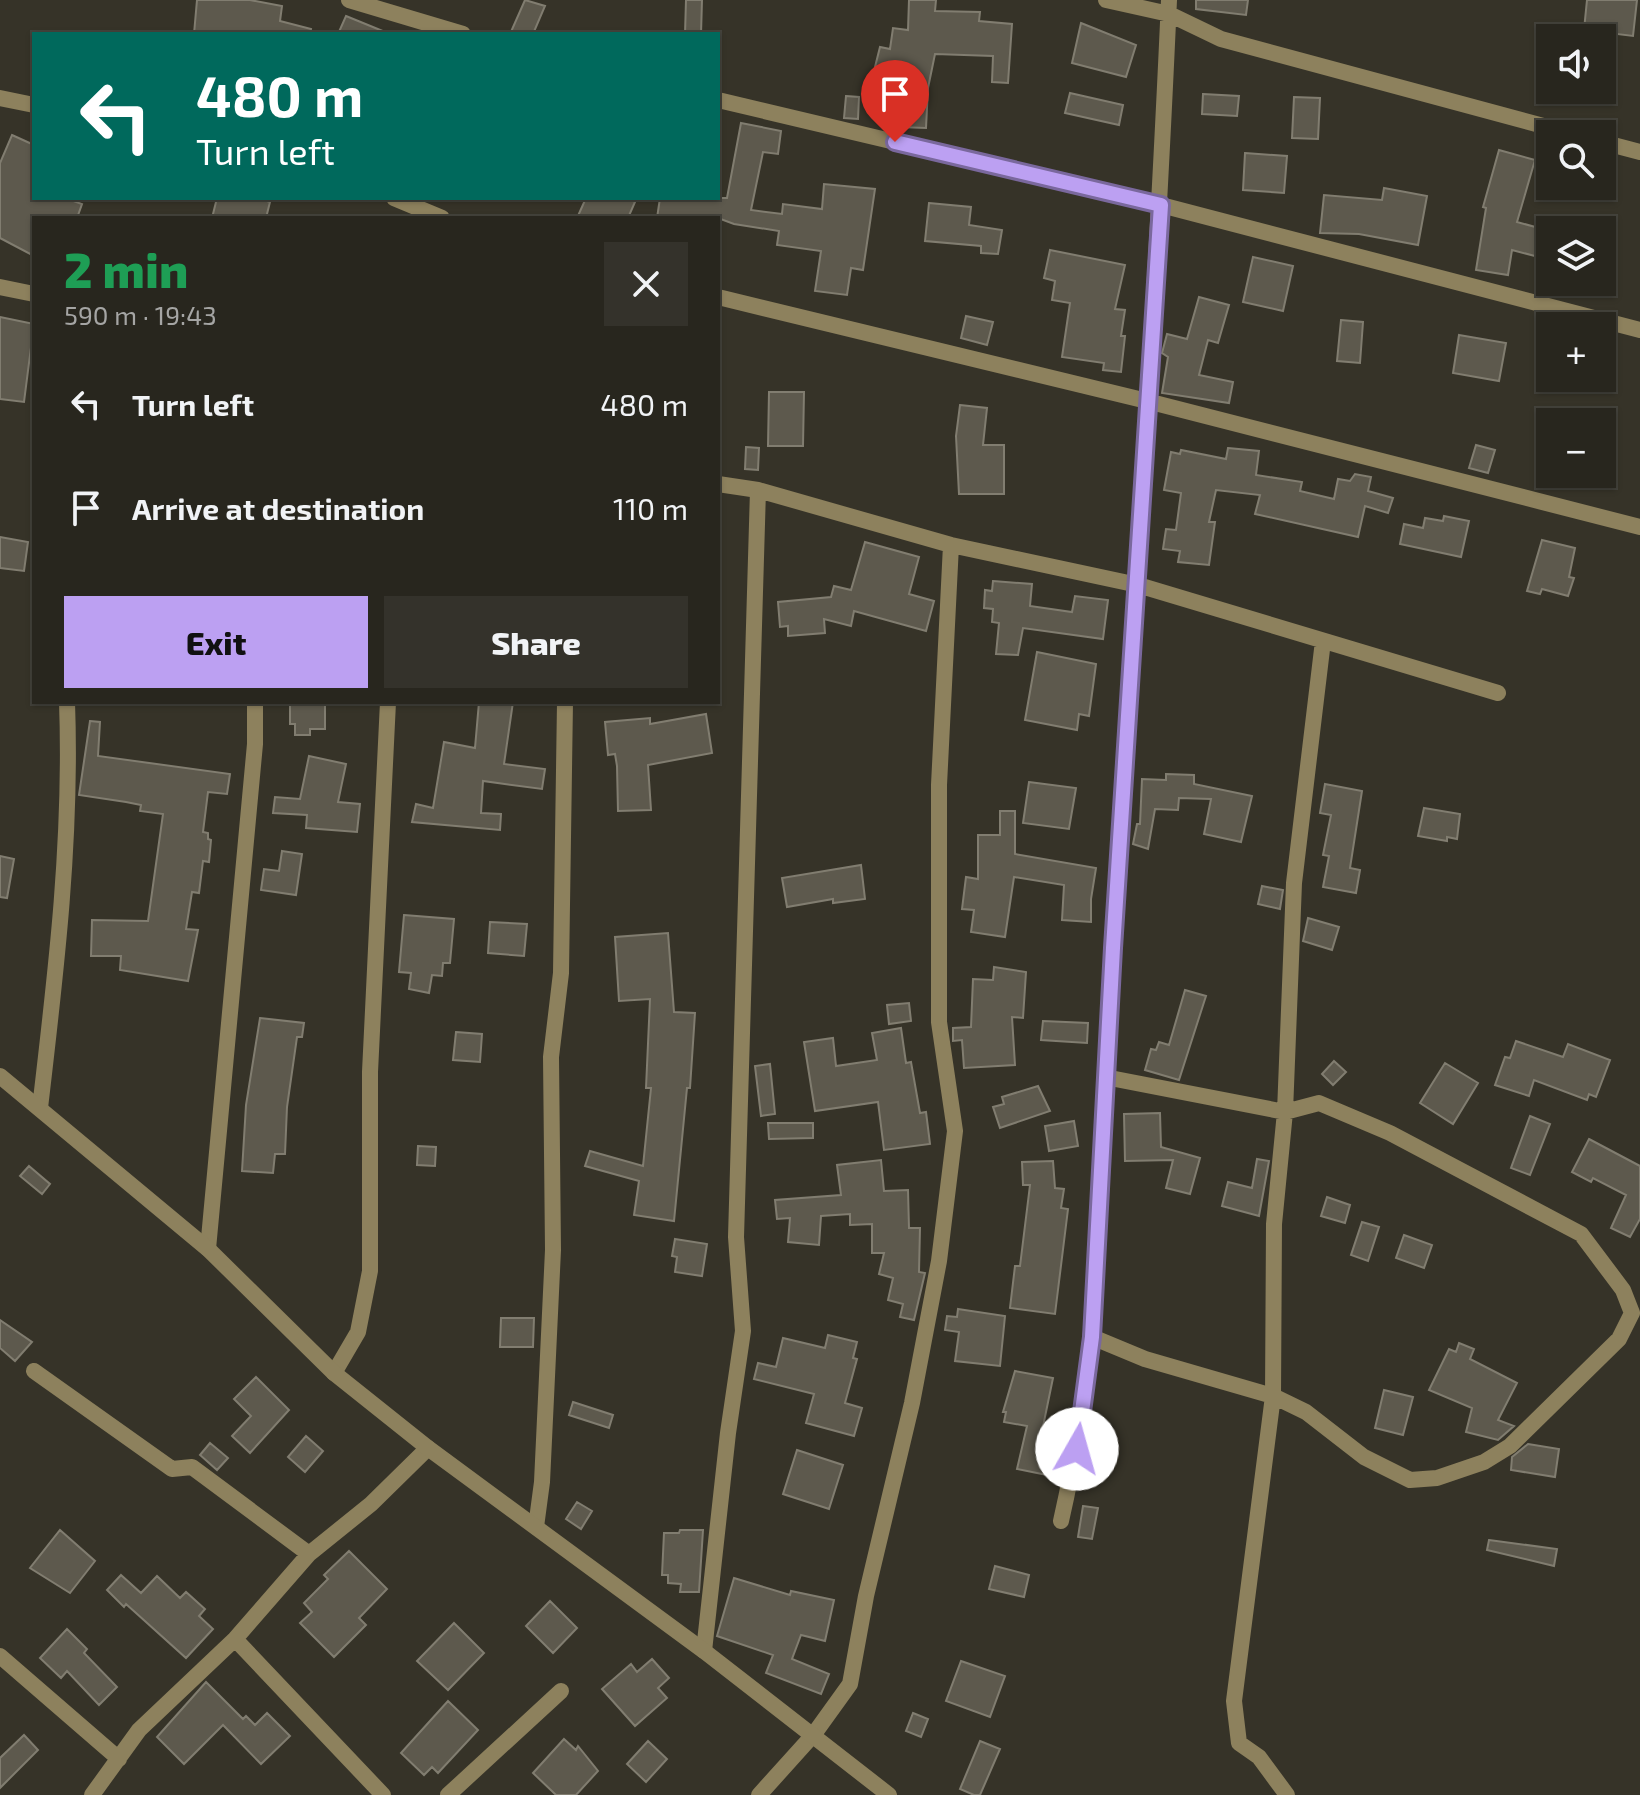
<!DOCTYPE html>
<meta charset="utf-8">
<style>
body{margin:0;font-family:"Exo 2",sans-serif;background:#34322b;color:#f1f3f6;height:100vh;display:flex;flex-direction:column;font-size:30px;white-space:nowrap}
*{box-sizing:border-box;margin:0}
p{font-size:26px;color:#a5a5a4}
.icon{flex:none;width:44px;height:44px;fill:none;stroke:currentColor;stroke-width:2;stroke-linecap:round;stroke-linejoin:round}
.map{position:relative;flex:1;overflow:hidden}
.sheet{position:absolute;left:32px;top:216px;width:688px;height:488px;display:flex;flex-direction:column;background:#28261e;border-radius:0px;box-shadow:0 2px 6px #0004,0 0 0 2px #44433c}
.sheet>*{flex:none}
.guide{position:absolute;left:32px;top:32px;width:688px;height:168px;border-radius:0px;box-shadow:0 2px 6px #0004,0 0 0 2px #44433c;background:#00695c;color:#fff;overflow:hidden}
.buttons{position:absolute;left:1536px;top:24px;display:grid;gap:16px}
.buttons a{display:grid;place-items:center;width:80px;height:80px;border-radius:0px;background:#28261e;box-shadow:0 2px 6px #0004,0 0 0 2px #44433c;font-size:40px}
.pin{position:absolute;display:grid;place-items:center;width:68px;height:68px;color:#fff;margin:-82px -34px;border-radius:50% 50% 50% 0;rotate:-45deg;box-shadow:0 0 8px #0007}
.pin .icon{rotate:45deg}
.me{position:absolute;width:88px;margin:-44px;rotate:7deg;stroke-linejoin:round;filter:drop-shadow(0 0 6px #0008)}
.turn{display:flex;align-items:center;gap:28px;height:168px;padding:0 32px;font-size:36px}
.turn .icon{width:104px;height:104px;stroke-width:2.5}
.turn b{display:block;font-size:56px;line-height:68px}
.round{display:grid;place-items:center;flex:none;width:84px;height:84px;border-radius:0px;background:#34322b}
.headline{display:flex;align-items:center;justify-content:space-between;height:136px;padding:0 32px}
h1{font-size:48px;font-weight:800;line-height:60px;color:#1e9e55}
.action{display:flex;gap:16px;margin-top:auto;padding:16px 32px}
.action a{flex:1;height:92px;border-radius:0px;background:#bca0f2;color:#111;font-size:32px;font-weight:800;line-height:92px;text-align:center}
.action a+a{background:#34322b;color:#f1f3f6}
ul{padding:0;list-style:none}
li{display:flex;align-items:center;gap:24px;height:104px;padding:0 32px}
li div{flex:1}
li b{display:block;font-size:30px}
li em{font-style:normal}
.map>svg:first-child{display:block}
.building{fill:#5d594d;stroke:#817d70;stroke-width:2}
.lines{fill:none;stroke-linecap:round;stroke-linejoin:round}
.minor{stroke:#8d815d;stroke-width:16}
.tertiary{stroke:#8d815d;stroke-width:16}
.route-casing{stroke:#7a689d;stroke-width:20}
.route{stroke:#bca0f2;stroke-width:14}
</style>
<div class="map">
<svg width="1640" height="1795" viewBox="0 0 1640 1795">
<rect width="100%" height="100%" fill="#363328"/>
<path class="building" d="M197 0H250L282 6 280 21 311 29 310 34H194Z
M525 0 545 6 533 34H510Z
M686 0H702L701 34H685Z
M909 0H936L935 11 980 12 979 21 1012 24 1008 83 992 82 993 56 935 54 928 88 926 128 899 127 902 73 875 67 880 47 890 49 893 28 908 30Z
M1196 0H1248L1246 15 1196 9Z
M1587 0H1637L1633 36 1584 30Z
M346 16 390 34H338Z
M1081 23 1136 45 1126 77 1072 63Z
M1070 93 1123 105 1119 125 1065 113Z
M1203 94 1239 96 1237 116 1202 114Z
M846 96 859 97 858 119 844 118Z
M1294 97 1320 98 1318 139 1292 138Z
M741 123 781 131 778 154 763 152 751 210 782 214 783 204 822 209 824 184 875 189 863 270 851 268 847 295 815 291 821 251 777 245 779 231 734 224 718 218H657L660 198H727Z
M12 135 34 145V198H65L82 204 77 218H34V256L0 238V163Z
M1499 150 1535 160 1517 222 1550 231V260L1512 250 1508 275 1476 270 1486 208 1483 207Z
M1245 153 1287 156 1284 193 1243 190Z
M1384 188 1427 196 1418 245 1359 234 1320 233 1324 195 1382 200Z
M217 198H257L270 202 266 218H212Z
M586 198H626L635 202 628 218H577Z
M929 203 971 207 969 225 1002 230 998 254 981 253V246L925 241Z
M1050 250 1125 265 1115 309 1125 310 1121 336H1125L1121 372 1103 370 1104 363 1062 357 1070 303 1052 300 1055 281 1044 278Z
M1253 257 1293 266 1283 311 1243 302Z
M1199 297 1229 305 1218 343 1208 340 1199 375 1233 382 1229 403 1162 393 1168 357 1162 353 1167 334 1187 339Z
M966 316 993 322 987 345 961 338Z
M0 317 34 324 24 402 0 399Z
M1341 320 1363 322 1360 363 1337 361Z
M1459 335 1506 343 1499 381 1453 373Z
M769 392H804L803 446H768Z
M960 405 987 408 983 445H1004V494H959L956 436Z
M1476 445 1495 450 1488 473 1469 468Z
M746 447 759 448 758 470 745 469Z
M1228 448 1259 451 1256 475 1302 482 1300 491 1334 499 1338 479 1350 481 1355 474 1371 477 1368 491 1393 498 1388 513 1365 506 1358 537 1255 514 1260 495 1216 490 1209 522H1215L1209 565 1178 562 1180 551 1163 549 1166 529 1176 530 1181 493 1164 490 1171 452 1180 454 1181 450 1226 459Z
M1444 516 1469 521 1461 557 1400 544 1404 524 1423 528 1425 518 1443 521Z
M0 537 28 542 24 571 0 568Z
M1542 540 1575 548 1569 577 1574 578 1568 596 1542 589 1540 594 1527 591Z
M865 542 919 557 909 594 934 601 926 631 854 611 851 626 824 619 825 633 788 636V626L780 627 778 602 831 597 834 586 851 590Z
M993 581 1032 584 1030 606 1072 612 1075 596 1108 600 1103 639 1023 628 1018 655 996 654 999 623 992 622 993 609 984 608 985 590 992 591Z
M1037 652 1096 664 1089 716 1079 714 1077 730 1025 720Z
M290 702H325V729H310V735H295V724H290Z
M479 702H513L504 764 545 769 542 789 483 781 481 813 501 814 500 830 412 822 416 804 433 808 444 742 475 748Z
M706 714 712 753 648 765 651 810 618 811 617 766 615 754 608 755 605 722 650 718V724Z
M90 721 100 722 98 756 230 774 227 794 208 792 203 832 208 833V839L211 840 209 862 203 861 199 893 192 892 186 929 198 930 188 981 120 970 121 956H91L92 920 148 921 163 814 140 811 141 805 126 802 79 795Z
M309 756 346 764 338 802 360 804 357 832 306 828 307 815 273 813 275 797 300 799Z
M1166 774 1194 775V784L1252 796 1241 842 1204 834 1211 799 1179 798 1178 810 1155 809 1148 849 1133 844 1137 824H1140L1142 779 1166 780Z
M1029 782 1076 788 1069 829 1023 823Z
M1325 784 1362 791 1350 868 1360 870 1356 893 1323 887 1329 856 1323 855 1331 815 1320 813Z
M1424 808 1460 814 1457 839 1447 837V841L1418 836Z
M1000 811H1015V854L1096 868 1091 899V922L1062 920 1064 885 1014 877 1005 937 971 932 974 910 962 909 966 877 978 879V835H1000Z
M282 851 302 854 296 895 261 890 264 869 279 871Z
M0 856 14 859 7 898 0 897Z
M861 865 865 899 833 903V899L787 907 782 878Z
M1262 886 1283 890 1280 909 1258 904Z
M404 915 454 919 450 963H443L442 976 432 975 429 993 409 989 411 973 399 972Z
M1308 918 1339 927 1332 950 1303 941Z
M490 922 527 924 524 956 488 953Z
M668 933 674 1012 695 1013 690 1088H687L674 1221 634 1215 639 1181 585 1166 590 1151 643 1166 651 1088H646L650 999 619 1001 615 937Z
M994 967 1026 972 1023 1018 1012 1017 1015 1065 964 1068 962 1040 953 1041V1028L971 1027 973 979 993 980Z
M1185 990 1206 996 1179 1080 1145 1070 1151 1049 1156 1050 1159 1042 1169 1045Z
M909 1003 911 1021 889 1024 887 1005Z
M260 1018 304 1023 302 1037H297L287 1107 285 1154H275L273 1173 242 1171 246 1105Z
M1043 1021 1088 1023 1087 1043 1041 1040Z
M901 1028 906 1063 911 1062 920 1113 926 1112 930 1144 884 1150 878 1102 815 1111 804 1042 833 1038 836 1066 877 1060 872 1033Z
M456 1032 482 1034 480 1062 453 1060Z
M1516 1041 1563 1057 1568 1044 1610 1060 1596 1097 1589 1094 1587 1100 1534 1080 1529 1096 1495 1085 1505 1057 1510 1058Z
M1334 1061 1346 1072 1333 1085 1322 1074Z
M1445 1063 1478 1083 1453 1124 1420 1103Z
M770 1064 775 1114 761 1116 755 1066Z
M1038 1086 1050 1111 1000 1128 993 1107 1004 1104 1002 1097Z
M1160 1113 1161 1147 1200 1158 1190 1194 1166 1188 1173 1160 1125 1161 1124 1114Z
M1530 1116 1550 1124 1530 1175 1511 1168Z
M1074 1121 1078 1146 1049 1151 1045 1126Z
M768 1123H813V1138L769 1139Z
M1589 1139 1640 1166V1219L1630 1237 1611 1228 1626 1195 1593 1178 1591 1182 1572 1172Z
M418 1146 436 1147 435 1166 417 1165Z
M1257 1159 1269 1161 1259 1216 1222 1206 1228 1182 1252 1188Z
M881 1160 884 1191 908 1190 909 1228H920L919 1272 925 1273 914 1320 900 1317 903 1304 888 1300 893 1278 879 1274 884 1253H872V1224L850 1225V1214L821 1216 819 1245 788 1242 790 1218 777 1219 775 1200 841 1195 837 1165Z
M1053 1161 1055 1188 1064 1189 1061 1208 1068 1209 1055 1314 1010 1308 1015 1266H1020L1030 1185H1023L1022 1162Z
M29 1166 50 1184 42 1194 20 1176Z
M1327 1197 1350 1205 1345 1223 1321 1216Z
M1362 1222 1379 1227 1368 1261 1351 1255Z
M1404 1235 1432 1245 1424 1268 1396 1258Z
M675 1239 707 1244 702 1276 675 1272 677 1257 672 1256Z
M958 1309 1005 1316 1000 1366 955 1361 959 1332 945 1330 947 1316 957 1317Z
M501 1318H534L533 1347H500Z
M0 1320 32 1342 15 1361 0 1348Z
M828 1335 857 1342 853 1358 857 1359 845 1403 862 1408 854 1436 806 1423 814 1394 754 1379 758 1363 776 1367 783 1338 825 1348Z
M1459 1343 1474 1349 1470 1359 1517 1383 1498 1420 1514 1426 1498 1440 1466 1432 1472 1408 1429 1390 1449 1349 1456 1352Z
M1015 1371 1053 1378 1039 1446 1063 1452 1057 1477 1017 1469 1027 1426 1004 1422 1006 1412H1003Z
M256 1377 289 1410 250 1453 232 1436 251 1416 234 1399Z
M1384 1390 1413 1397 1403 1435 1375 1428Z
M573 1402 613 1415 609 1428 569 1415Z
M306 1436 323 1451 305 1472 288 1457Z
M210 1443 228 1458 217 1470 200 1455Z
M1528 1444 1559 1449 1555 1477 1511 1470 1512 1457Z
M797 1450 843 1465 829 1509 783 1494Z
M577 1502 592 1511 581 1529 566 1519Z
M1083 1506 1098 1508 1092 1539 1078 1537Z
M60 1530 95 1561 70 1593 30 1568Z
M680 1530H703L699 1592H680L681 1584 668 1583V1575H662L664 1533H679Z
M1489 1540 1557 1549 1554 1566 1487 1550Z
M349 1551 387 1589 359 1618 366 1625 334 1657 300 1623 312 1612 304 1603 328 1579 324 1575Z
M995 1566 1029 1575 1024 1597 989 1589Z
M121 1575 141 1593 157 1576 180 1598 186 1592 205 1609 199 1616 213 1629 186 1658 126 1604 124 1607 107 1590Z
M734 1578 790 1595 791 1591 834 1600 825 1641 801 1635 792 1659 829 1674 821 1694 766 1673 773 1655 717 1636Z
M550 1601 577 1628 553 1653 526 1626Z
M454 1623 484 1653 448 1690 417 1661Z
M67 1629 87 1649 84 1653 117 1687 99 1705 67 1671 61 1678 40 1658Z
M652 1659 669 1678 658 1688 667 1698 635 1726 602 1689 631 1664 637 1672Z
M961 1661 1005 1676 990 1717 946 1701Z
M206 1682 243 1719 246 1716 255 1725 267 1713 290 1736 261 1764 223 1725 184 1764 157 1737Z
M448 1701 478 1730 438 1773 432 1767 424 1775 401 1753Z
M913 1713 928 1719 921 1737 906 1731Z
M24 1735 38 1750 0 1788V1758Z
M564 1739 576 1750 578 1746 598 1771 576 1795H556L533 1773Z
M648 1741 667 1759 646 1782 627 1764Z
M980 1741 1000 1749 980 1795H974L960 1789Z"/>
<g class="lines">
<path class="minor" d="M349 0 463 34
M1106 0 1169 14 1221 39 1573 134
M0 98 34 105
M718 100 1161 205 1640 330
M1602 142 1640 152
M394 198 442 218
M0 287 34 294
M718 297 1147 401 1640 527
M718 484 758 490 951 545 1138 585 1498 693
M40 1108C56 972 72 839 67 702
M208 1249 255 744V702
M1092 1337 1145 1359 1273 1396 1306 1412 1364 1457 1410 1480 1437 1478 1484 1462 1510 1446 1619 1339 1632 1313 1623 1290 1581 1234 1390 1133 1319 1103 1285 1112 1105 1077
M34 1371 172 1469 192 1467 309 1554
M334 1373 358 1332 370 1271V1072L388 702
M1061 1521C1104 1335 1101 1140 1113 950 1133 633 1155 317 1169 0
M536 1527 542 1482 553 1250 551 1057 561 973 565 702
M235 1639 383 1795
M704 1651 728 1433 743 1331 736 1237 758 490
M0 1656 119 1759
M92 1795 139 1730 235 1639 309 1554 371 1504 428 1448
M448 1795 561 1691
M759 1795 814 1734 850 1684 866 1596 912 1403 939 1261 955 1131 939 1022V785L951 545
M1287 1795 1259 1757 1239 1743 1234 1701 1273 1396 1274 1224 1285 1112 1294 883 1323 641"/>
<path class="tertiary" d="M0 1076 208 1249 334 1373 428 1448 704 1651 889 1795"/>
</g>
<g class="lines">
<g class="route-casing">
<path id="route" d="M895 142 1161 205 1113 948 1092 1337 1077 1449"/>
</g>
<use href="#route" class="route"/>
</g>
</svg>
<div class="buttons">
<a><svg class="icon" aria-label="sound" viewBox="0 0 24 24"><path d="M4 9h4l5-4v14l-5-4H4zM17 9q2 3 0 6"/></svg></a>
<a><svg class="icon" aria-label="search" viewBox="0 0 24 24"><circle cx="10" cy="10" r="6"/><path d="M15 15l6 6"/></svg></a>
<a><svg class="icon" aria-label="layers" viewBox="0 0 24 24"><path d="M12 4l9 5-9 5-9-5zM3 14l9 5 9-5"/></svg></a>
<a>+</a>
<a>−</a>
</div>
<div class="pin" style="left:895px;top:142px;background:#d93025"><svg class="icon" aria-label="arrive" viewBox="0 0 24 24"><path d="M6 21V4h12l-3 4 3 4H6"/></svg></div>
<svg class="me" style="left:1077px;top:1449px" viewBox="-20 -20 40 40"><circle r="19" fill="#fff"/><path d="M0-13L10 11 0 6-10 11z" fill="#bca0f2"/></svg>
<div class="guide">
<div class="turn"><svg class="icon" aria-label="left" viewBox="0 0 24 24"><path d="M17 20v-9H6M10 6l-5 5 5 5"/></svg><div><b>480 m</b>Turn left</div></div>
</div>
<section class="sheet">
<div class="headline"><div><h1>2 min</h1><p>590 m · 19:43</p></div><a class="round"><svg class="icon" aria-label="close" viewBox="0 0 24 24"><path d="M6 6l12 12M18 6L6 18"/></svg></a></div>
<ul>
<li><svg class="icon" aria-label="left" viewBox="0 0 24 24"><path d="M17 20v-9H6M10 6l-5 5 5 5"/></svg><div><b>Turn left</b></div><em>480 m</em></li>
<li><svg class="icon" aria-label="arrive" viewBox="0 0 24 24"><path d="M6 21V4h12l-3 4 3 4H6"/></svg><div><b>Arrive at destination</b></div><em>110 m</em></li>
</ul>
<div class="action"><a>Exit</a><a>Share</a></div>
</section>
</div>
